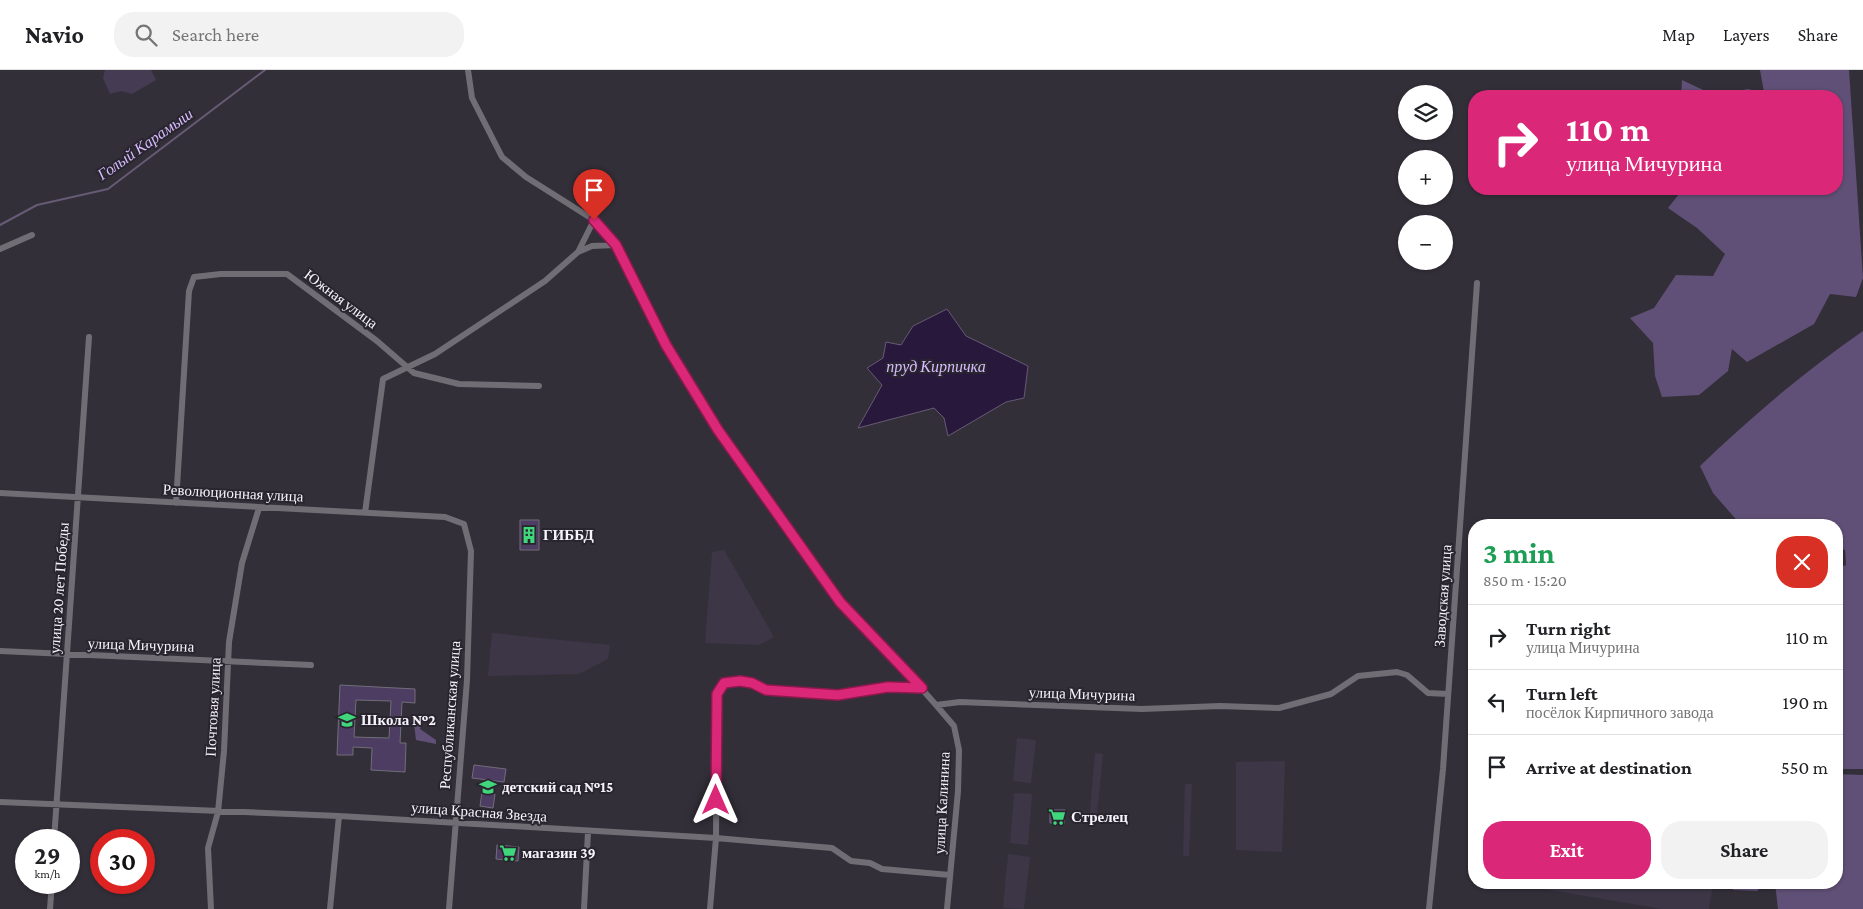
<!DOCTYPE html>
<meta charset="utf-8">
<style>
body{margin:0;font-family:"Crimson Pro",serif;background:#f2f2f2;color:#202124;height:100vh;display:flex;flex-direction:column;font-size:19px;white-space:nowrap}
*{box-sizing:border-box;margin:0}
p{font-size:16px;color:#757577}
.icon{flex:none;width:28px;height:28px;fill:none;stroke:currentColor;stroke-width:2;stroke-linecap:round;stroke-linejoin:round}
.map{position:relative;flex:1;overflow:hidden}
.side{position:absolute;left:1468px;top:449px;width:375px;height:370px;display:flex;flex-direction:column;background:#fff;border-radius:20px;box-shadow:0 1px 4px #0004}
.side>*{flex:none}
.guide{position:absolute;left:1468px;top:20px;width:375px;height:105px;border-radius:20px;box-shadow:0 1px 4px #0004;background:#db2777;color:#fff;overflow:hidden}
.buttons{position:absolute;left:1398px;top:15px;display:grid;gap:10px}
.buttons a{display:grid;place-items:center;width:55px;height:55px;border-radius:50%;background:#fff;box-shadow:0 1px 4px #0004;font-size:25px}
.speed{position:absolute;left:15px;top:759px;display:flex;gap:10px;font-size:25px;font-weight:700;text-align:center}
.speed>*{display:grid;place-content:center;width:65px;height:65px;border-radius:50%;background:#fff;box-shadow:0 1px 4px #0004;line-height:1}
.speed small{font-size:12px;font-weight:400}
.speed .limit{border:8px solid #d22;background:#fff;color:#111}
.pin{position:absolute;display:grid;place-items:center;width:42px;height:42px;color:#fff;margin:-51px -21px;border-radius:50% 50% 50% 0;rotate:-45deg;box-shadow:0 0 5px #0007}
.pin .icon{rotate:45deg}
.me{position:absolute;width:55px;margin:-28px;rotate:0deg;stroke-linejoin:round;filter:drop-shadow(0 0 4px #0008)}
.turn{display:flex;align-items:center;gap:18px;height:105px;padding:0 15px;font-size:22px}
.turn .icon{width:65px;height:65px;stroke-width:2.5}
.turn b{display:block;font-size:35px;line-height:42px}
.round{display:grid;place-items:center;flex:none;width:52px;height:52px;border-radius:20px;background:#f2f2f2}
.summary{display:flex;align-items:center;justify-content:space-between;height:85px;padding:0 15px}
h1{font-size:30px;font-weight:700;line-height:38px;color:#1e9e55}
.action{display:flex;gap:10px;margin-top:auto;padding:10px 15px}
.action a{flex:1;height:58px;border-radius:20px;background:#db2777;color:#fff;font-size:20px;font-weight:700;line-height:58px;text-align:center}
.action a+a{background:#f2f2f2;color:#202124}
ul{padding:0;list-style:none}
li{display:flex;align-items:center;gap:15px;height:65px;padding:0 15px;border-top:1px solid #e0e0e0}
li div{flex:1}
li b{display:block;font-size:19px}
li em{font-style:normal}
header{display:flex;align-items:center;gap:30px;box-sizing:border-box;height:70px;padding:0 25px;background:#fff;border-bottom:1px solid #e0e0e0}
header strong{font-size:24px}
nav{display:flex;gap:28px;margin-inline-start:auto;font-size:18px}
.search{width:350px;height:45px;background:#f2f2f2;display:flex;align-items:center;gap:12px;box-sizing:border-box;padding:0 18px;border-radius:20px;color:#757577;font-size:19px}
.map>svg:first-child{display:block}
.built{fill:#3c3646}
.green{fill:#453c53}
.forest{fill:#605077}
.water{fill:#28193c;stroke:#665a75}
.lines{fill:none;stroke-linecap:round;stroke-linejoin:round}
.stream{stroke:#665a75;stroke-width:2}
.building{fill:#4d3d63;stroke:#726d79;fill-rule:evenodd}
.street{stroke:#706e74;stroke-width:6}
.route-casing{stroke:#8e194d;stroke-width:12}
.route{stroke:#db2777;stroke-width:9}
.labels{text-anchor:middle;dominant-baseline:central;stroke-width:4;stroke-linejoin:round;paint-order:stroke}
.street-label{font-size:15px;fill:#f6f3fb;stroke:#29252f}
.poi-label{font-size:15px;font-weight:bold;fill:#f6f3fb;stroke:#29252f;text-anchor:start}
.water-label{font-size:16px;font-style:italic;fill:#d6bbfe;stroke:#29252f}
</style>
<header>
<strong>Navio</strong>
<div class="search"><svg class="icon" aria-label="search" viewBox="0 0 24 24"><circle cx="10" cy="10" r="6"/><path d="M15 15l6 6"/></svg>Search here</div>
<nav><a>Map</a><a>Layers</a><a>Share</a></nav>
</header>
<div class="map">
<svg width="1863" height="839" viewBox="0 0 1863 839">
<rect width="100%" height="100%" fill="#332f39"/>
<path class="built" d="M724 480 774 567 759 575 705 573 712 482Z
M492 563 610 575 608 589 579 604 488 606Z
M1017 668 1036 670 1031 713 1013 711Z
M1095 683 1103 684 1096 754 1089 753Z
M1285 691 1282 782 1236 780V692Z
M1185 714H1192L1189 786H1183Z
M1014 723 1032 724 1028 775 1010 773Z
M1008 784 1030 787 1024 839 1003 838Z
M1510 813H1713L1709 839H1662Z"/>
<path class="green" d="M105 0H151L156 10 132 24 121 21 110 24 103 8Z"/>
<path class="forest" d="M1760 0H1849L1863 208 1856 227 1830 224 1814 254 1747 292 1732 279 1728 301 1699 325 1662 327 1655 306 1653 273 1630 248 1654 238 1676 205 1713 206 1725 184 1697 158 1668 138 1683 119H1836V26H1722L1747 19 1764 22Z
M1682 10 1716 26H1681Z
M1863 261V699H1836V499L1846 495 1845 480 1836 477V455H1741L1713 423 1700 396C1751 347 1805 301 1863 261Z
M413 645 420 646 424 650 420 659 436 670V674L416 670Z
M1836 704 1863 705V839H1778L1775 813 1836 812Z
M1733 813V812L1766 813 1757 821 1733 820Z"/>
<path class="water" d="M947 239 966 266 1028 296 1024 328 1006 332 948 366 944 348 934 338 858 358 882 315 867 298 883 288 886 272 901 275 913 256Z"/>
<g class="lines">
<path class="stream" d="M0 155 37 135 108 119 265 0"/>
</g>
<path class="building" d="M520 450H539V480H520Z
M340 615 415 619V633L402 632 400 673H406L405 702 371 700 372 678 353 677V685H337ZM356 630 391 631 389 668 354 667Z
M474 695 506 699 504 712 472 708Z
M482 722 495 724 493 738 480 736Z
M1050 740H1065L1064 754 1050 753Z
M497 775 519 777 518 791 496 789Z"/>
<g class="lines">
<path class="street" d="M468 0 472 28 502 87 526 107 594 150 616 175 666 275 718 360 841 532 921 618
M0 179 32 165
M578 182 592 176 616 175
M0 423 445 447 464 454 471 481 467 610 449 839
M176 433 189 221 194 207 221 204H287L377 271 414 303 459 314 539 316
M365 443 383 309 435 284 545 211 578 182 594 150
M0 581 311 595
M936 635 954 656 959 680 958 721 947 839
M0 732 339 746 716 768 832 778 851 791 870 793 882 799 950 805
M54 770 89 267
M50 839 52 812
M211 839 208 778 218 742 224 681 229 572 242 493 259 438
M330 839 339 746
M584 839 588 762
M710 839 716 768 717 624 724 613 740 611 752 613 766 620 838 625 888 617 921 618 936 635 960 632 1142 639 1220 636 1279 638 1331 624 1358 606 1397 602 1407 605 1428 623 1448 624
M1429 839 1443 699 1477 213"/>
</g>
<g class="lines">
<g class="route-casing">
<path id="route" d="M594 150 616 175 666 275 718 360 840 532 922 618 888 617 838 625 766 620 752 613 740 611 724 613 717 624 716 730"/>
</g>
<use href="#route" class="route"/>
</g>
<defs>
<g id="building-bare" transform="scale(1.35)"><path d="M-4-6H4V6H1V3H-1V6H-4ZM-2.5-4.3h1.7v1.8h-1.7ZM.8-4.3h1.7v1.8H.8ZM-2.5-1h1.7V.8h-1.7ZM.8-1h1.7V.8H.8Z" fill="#40d77c" stroke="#29252f" stroke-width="2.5" paint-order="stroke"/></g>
<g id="school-bare" transform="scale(1.35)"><path d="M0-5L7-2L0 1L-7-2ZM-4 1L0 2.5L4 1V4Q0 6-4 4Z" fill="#40d77c" stroke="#29252f" stroke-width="2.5" paint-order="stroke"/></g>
<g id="supermarket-bare" transform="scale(1.35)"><path d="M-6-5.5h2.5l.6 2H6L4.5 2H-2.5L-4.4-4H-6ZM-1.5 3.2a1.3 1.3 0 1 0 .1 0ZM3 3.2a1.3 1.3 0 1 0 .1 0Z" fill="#40d77c" stroke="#29252f" stroke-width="2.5" paint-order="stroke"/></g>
</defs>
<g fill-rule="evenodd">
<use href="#building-bare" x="529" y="465"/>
<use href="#school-bare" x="347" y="650"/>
<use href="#school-bare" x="488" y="717"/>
<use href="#supermarket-bare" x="1057" y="747"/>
<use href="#supermarket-bare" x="508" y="783"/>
</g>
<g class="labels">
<g class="street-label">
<text transform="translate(341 229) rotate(37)">Южная улица</text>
<text transform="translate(233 423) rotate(3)">Революционная улица</text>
<text transform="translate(59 518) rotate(-86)">улица 20 лет Победы</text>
<text transform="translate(1443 526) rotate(-86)">Заводская улица</text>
<text transform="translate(141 575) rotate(2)">улица Мичурина</text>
<text transform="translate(1082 624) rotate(2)">улица Мичурина</text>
<text transform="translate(213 637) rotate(-87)">Почтовая улица</text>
<text transform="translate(450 645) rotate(-86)">Республиканская улица</text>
<text transform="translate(942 733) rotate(-87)">улица Калинина</text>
<text transform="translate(479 742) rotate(4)">улица Красная Звезда</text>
</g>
<g class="poi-label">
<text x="543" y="465">ГИББД</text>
<text x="361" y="650">Школа №2</text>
<text x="502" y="717">детский сад №15</text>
<text x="1071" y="747">Стрелец</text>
<text x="522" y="783">магазин 39</text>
</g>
<g class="water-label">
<text transform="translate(145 74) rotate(-35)">Голый Карамыш</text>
<text x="936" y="296">пруд Кирпичка</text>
</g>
</g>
</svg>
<div class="buttons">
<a><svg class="icon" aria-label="layers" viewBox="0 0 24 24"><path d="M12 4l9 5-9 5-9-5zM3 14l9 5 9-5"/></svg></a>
<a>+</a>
<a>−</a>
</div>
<div class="speed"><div>29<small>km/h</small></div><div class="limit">30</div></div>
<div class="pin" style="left:594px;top:150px;background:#d93025"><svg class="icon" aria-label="arrive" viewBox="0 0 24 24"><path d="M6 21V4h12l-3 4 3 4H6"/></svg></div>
<svg class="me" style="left:716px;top:730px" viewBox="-20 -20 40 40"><path d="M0-17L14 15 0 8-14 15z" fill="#db2777" stroke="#fff" stroke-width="4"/></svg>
<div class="guide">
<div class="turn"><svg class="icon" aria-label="right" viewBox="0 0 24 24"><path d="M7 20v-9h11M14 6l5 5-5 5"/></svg><div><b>110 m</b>улица Мичурина</div></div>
</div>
<section class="side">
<div class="summary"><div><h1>3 min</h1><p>850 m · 15:20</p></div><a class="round" style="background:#d93025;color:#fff"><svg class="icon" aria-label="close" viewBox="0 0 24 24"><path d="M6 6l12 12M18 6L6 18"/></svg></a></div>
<ul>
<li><svg class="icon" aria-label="right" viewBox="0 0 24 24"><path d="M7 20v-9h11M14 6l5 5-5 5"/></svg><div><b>Turn right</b><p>улица Мичурина</p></div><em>110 m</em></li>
<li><svg class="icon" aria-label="left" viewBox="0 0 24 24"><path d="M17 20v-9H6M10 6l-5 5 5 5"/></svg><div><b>Turn left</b><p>посёлок Кирпичного завода</p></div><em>190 m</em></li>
<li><svg class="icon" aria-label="arrive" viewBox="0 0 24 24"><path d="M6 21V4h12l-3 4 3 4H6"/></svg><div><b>Arrive at destination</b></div><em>550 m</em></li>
</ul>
<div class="action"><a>Exit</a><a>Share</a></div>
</section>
</div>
